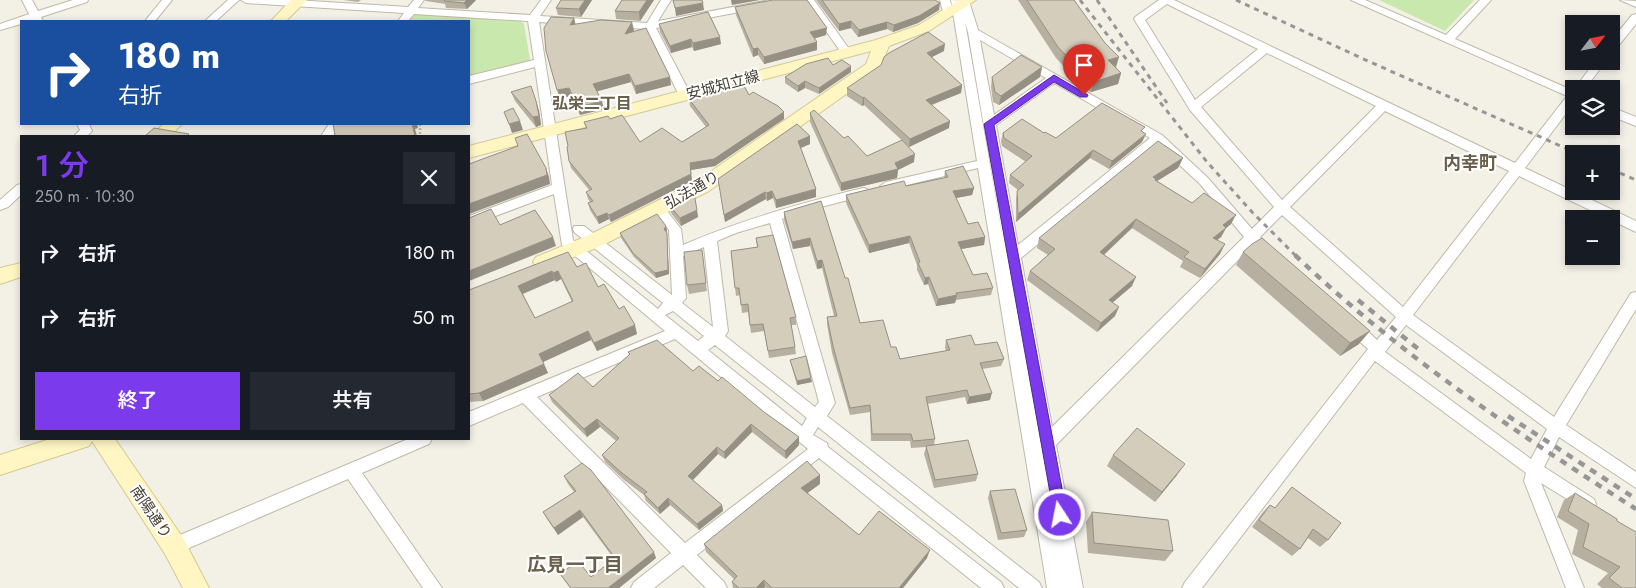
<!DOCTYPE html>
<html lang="ja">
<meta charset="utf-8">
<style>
body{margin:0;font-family:Jost,"Noto Sans JP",sans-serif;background:#242831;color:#f1f3f6;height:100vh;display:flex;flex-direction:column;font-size:19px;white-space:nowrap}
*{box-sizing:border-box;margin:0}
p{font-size:16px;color:#9ea1a6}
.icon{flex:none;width:28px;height:28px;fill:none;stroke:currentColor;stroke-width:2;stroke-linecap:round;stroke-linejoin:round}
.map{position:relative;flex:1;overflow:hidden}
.panel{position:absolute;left:20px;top:135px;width:450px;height:305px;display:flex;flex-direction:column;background:#171b24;border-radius:0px;box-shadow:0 2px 8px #0003}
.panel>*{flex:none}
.top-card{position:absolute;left:20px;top:20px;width:450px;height:105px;border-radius:0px;box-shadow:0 2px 8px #0003;background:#1a4fa0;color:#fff;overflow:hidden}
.needle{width:32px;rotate:58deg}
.fabs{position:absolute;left:1565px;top:15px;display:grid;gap:10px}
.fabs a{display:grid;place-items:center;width:55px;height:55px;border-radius:0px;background:#171b24;box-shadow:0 2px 8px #0003;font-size:25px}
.pin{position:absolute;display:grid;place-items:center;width:42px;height:42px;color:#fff;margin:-51px -21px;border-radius:50% 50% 50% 0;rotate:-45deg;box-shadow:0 0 5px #0007}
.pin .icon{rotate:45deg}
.me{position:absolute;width:55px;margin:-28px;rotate:349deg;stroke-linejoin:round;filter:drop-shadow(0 0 4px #0008)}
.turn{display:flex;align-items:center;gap:18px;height:105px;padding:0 15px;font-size:22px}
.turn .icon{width:65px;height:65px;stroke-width:2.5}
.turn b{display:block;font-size:35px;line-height:42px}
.round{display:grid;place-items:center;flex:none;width:52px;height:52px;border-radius:0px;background:#242831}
.overview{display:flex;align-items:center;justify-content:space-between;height:85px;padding:0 15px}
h1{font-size:30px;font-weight:600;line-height:38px;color:#7c3aed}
.button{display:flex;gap:10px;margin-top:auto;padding:10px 15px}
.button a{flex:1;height:58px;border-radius:0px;background:#7c3aed;color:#fff;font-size:20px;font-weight:600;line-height:58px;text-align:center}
.button a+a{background:#242831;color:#f1f3f6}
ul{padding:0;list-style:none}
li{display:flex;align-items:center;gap:15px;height:65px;padding:0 15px}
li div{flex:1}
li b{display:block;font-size:19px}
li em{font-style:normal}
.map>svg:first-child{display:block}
.green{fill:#c9e8ae}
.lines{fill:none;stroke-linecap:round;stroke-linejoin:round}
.street-casing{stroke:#bfb9a8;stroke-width:2}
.secondary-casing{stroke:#d4c995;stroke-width:2}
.path{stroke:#c1b699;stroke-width:2.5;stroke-dasharray:2 2;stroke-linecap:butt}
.street{fill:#fff;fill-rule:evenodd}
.secondary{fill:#fff6c4;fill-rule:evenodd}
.rail-far1{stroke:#969696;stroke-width:3;stroke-dasharray:5 5;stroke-linecap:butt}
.rail{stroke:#969696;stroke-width:4.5;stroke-dasharray:7 7;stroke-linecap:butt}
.wall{fill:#b7b0a1;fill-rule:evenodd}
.shaded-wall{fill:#959083}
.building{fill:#d5cdbb;stroke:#959083;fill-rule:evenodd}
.route{fill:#7c3aed;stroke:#51269a}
.labels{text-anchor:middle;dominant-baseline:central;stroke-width:4;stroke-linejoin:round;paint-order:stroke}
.street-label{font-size:15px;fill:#464135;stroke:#fff}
.neighbourhood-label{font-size:16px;font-weight:bold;fill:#69604c;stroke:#fff}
.quarter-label{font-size:18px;font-weight:bold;fill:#69604c;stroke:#fff}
.near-neighbourhood-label{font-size:19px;font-weight:bold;fill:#69604c;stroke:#fff}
</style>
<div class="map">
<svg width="1636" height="588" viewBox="0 0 1636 588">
<rect width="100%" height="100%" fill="#f3f0e6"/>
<path class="green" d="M1379 0H1474L1445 31Z
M416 14 520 21 524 24 530 60 527 63 469 77V21H409Z"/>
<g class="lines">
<g class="street-casing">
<path id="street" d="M22 0H32L38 11 73 0H88L87 2 41 17 43 21H21V24L0 30V24L29 14Z
M162 0H172L155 21H145Z
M228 0H239L216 21H205Z
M241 0H294L408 7 414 0H424L418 8 530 15 541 0H551L540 16 647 23 661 0H671L658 21 770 0H791L786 3 656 28 691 95 685 99 679 95 646 29 539 22 573 240 658 309 663 303 574 232 573 229 574 226H584L672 295 669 230 655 212 653 209 655 206H663L681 229 683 245C741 220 801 203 863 188L867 189 869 192 867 195 798 213 782 219 835 403 827 416 1039 582 1042 588H1019L818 427 813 435 827 443 828 447 1001 582 1004 588H981L819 458 697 555 724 582 727 588H706L683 565 654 588H631L634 582 671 553 523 403 469 426V412L665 331 562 245 554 194 469 226V216L552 185 535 67 469 84V76L534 60 528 21 414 14 408 21H398L404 13 246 3ZM770 223 819 402 815 407 725 336 728 331 717 241 736 233ZM704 247 713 327 682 303 686 298 683 256ZM673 311 704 336 698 341 665 315ZM675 339 808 449 685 543 537 397ZM715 345 807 418 802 426 708 350Z
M804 0H814L852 53 851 55H843Z
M940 0H950L953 14 952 16H944Z
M951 0 969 1 978 30 1162 135 1208 178 1252 229 1274 207 1190 110 1134 19 1135 17 1159 0H1174L1515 163 1567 96 1351 0H1365L1446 35 1480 0H1491L1455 39 1574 91V103L1525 168 1636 221V232L1519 176 1413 315 1554 417 1631 293 1636 292V309L1566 425 1636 472V488L1559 437 1544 467 1594 499 1596 504 1594 509 1588 512 1541 483 1584 588H1566L1524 481 1526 473 1375 361 1202 588H1182L1185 582 1368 349 1346 330 1344 326 1346 322C1358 318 1369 333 1377 340L1396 317 1282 215 1260 237 1276 253 1274 257H1264L1252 246 1056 445 1083 588H1065L1006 257 1065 588H1047L978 168 886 190 880 186 886 182 977 161ZM1167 4 1258 49 1195 100 1145 20ZM965 22 968 32 1006 257ZM980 40 1046 78 994 115ZM1267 53 1376 106 1282 200 1201 107ZM1054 83 1150 138 1018 245 996 125ZM1385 111 1509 171 1403 307 1290 207ZM1158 145 1200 184 1244 237 1052 427 1021 258ZM1406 325 1547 429 1531 459 1385 352Z
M1620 0 1636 1V7Z
M1636 14V24L1615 50 1611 51V41L1632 15Z
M1595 61H1606L1585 89 1574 90Z
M1611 107 1636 117V126L1611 116Z
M77 124H89L92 131 87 136H74L80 130Z
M329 124H341L333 136H321Z
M21 184V195L8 207 0 210V200L17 185Z
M408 439H432L429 444 362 473 442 588H423L348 479 180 552 174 554 168 552 166 546 168 540Z"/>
</g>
<g class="secondary-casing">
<path id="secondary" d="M291 0H307L286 21H271Z
M959 0H976L929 31 889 46 879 71 709 191 601 246 550 267 543 269 536 267 533 262 536 257 587 236 697 181 866 64 871 51 469 158V146L876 40 919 25Z
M163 124H182L170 136H152Z
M21 263V277L0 284V268Z
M50 439H115L183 538 209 588H183L165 554 92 441 89 446 0 475V455Z"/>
</g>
<path class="path" d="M420 124V136"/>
<use href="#street" class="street"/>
<use href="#secondary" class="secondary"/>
<path class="rail-far1" d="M1080 0 1207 162 1253 213 1296 256
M1097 0 1167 103
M1236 0 1370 62 1579 154
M1611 169 1636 180"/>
<path class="rail" d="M1295 255C1398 353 1516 433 1636 509
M1358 300 1422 352
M1508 416 1636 499"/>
</g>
<path class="wall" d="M343 0H361L358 2Z
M425 0H476L467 9 446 8 445 4 426 1Z
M592 0 581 17 558 15 556 8Z
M622 0H654L640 21 616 19 615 11Z
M816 0H935L939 10 918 23 893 32 887 29 858 37 851 28 839 31Z
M1018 0H1074L1116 67 1121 73 1118 84 1091 92 1084 88 1056 58Z
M735 7 826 35 814 38 817 50 764 64 758 55 753 57 736 15Z
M574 18 575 25 634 30 633 31 671 85 636 94 631 82 597 91 604 109 580 115 571 96 560 98Z
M659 24 721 44 694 51 692 47 671 53 660 32Z
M944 51 932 57 962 85 961 93 932 105 949 128 909 147 864 105 862 106 847 96V88Z
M833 65 851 72 819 94 805 88 798 92 785 83V77Z
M1042 67 1040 77 999 105 993 102 991 87 992 77Z
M511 92 536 101 539 111 541 125 536 127 515 101Z
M749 95 784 112V119L715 166 691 170 692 181 611 222 609 219 599 224 590 210 588 203 590 202 588 199 586 192 590 191 571 168 569 161 568 146 586 128 584 122 610 119 640 142H682L706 127 690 106 689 99Z
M810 113 867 156 914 162 898 170 897 178 841 191 810 122Z
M1143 132 1142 142 1109 169 1090 158 1016 222V198L1018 190 1009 183 1010 175 1026 162 1002 146 1001 141 1003 133H1044L1056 138Z
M810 136V144L801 148 816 189V197L776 208 773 198 767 201 766 199 725 222 718 179Z
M1183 158 1178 168 1157 181 1192 203 1231 224 1226 228 1221 237 1217 240 1220 254 1200 278 1180 267 1183 261 1132 228 1104 255 1132 286 1112 303 1115 316 1097 332 1027 280 1030 271 1048 255 1037 248 1039 238Z
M945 171 974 188 972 195 956 198 968 224 985 237 984 245 961 249 973 275 993 288 991 295 956 300 955 303 936 306 928 284 924 285 917 270V265L909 243 869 253 846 203V195L906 186 944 178Z
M694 193 698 217 681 226 671 213 669 205Z
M821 201 845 278 860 323 891 347 900 359 946 351 945 347 946 340 975 345 1004 359 1001 366 982 369 990 400 967 404 965 397 928 404 935 439 934 445 978 474 976 481 934 488 924 454 926 447 911 448 910 441H871L870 412 850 415 832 353 827 324V317L834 316 822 268 817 269 810 246 793 249 784 220V212Z
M666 226 667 231 666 232 667 238 669 274 656 278 634 257 621 238 620 233Z
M756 238 796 317V325H791L795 347 796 354 769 358 764 331 751 333 748 312 742 313 740 295 736 296 731 251 757 247Z
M702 250 707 291 689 294 687 285Z
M1243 252 1359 344 1340 356 1236 265Z
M577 267 598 287 619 309 637 334 597 351 591 340 543 362 548 373 483 401 469 402V290ZM561 279 572 302 535 318 523 294 555 280 556 282Z
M628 352 693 371 718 381 764 412 799 437V445L786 459 752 432 725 459 718 454 693 480 722 505 723 511 699 530 670 505 660 514 646 501 644 495 624 480 605 462 602 455 616 441 600 427 587 437 552 402 549 395 593 387 629 355Z
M790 360 812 382 797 385 791 364Z
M1113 455 1177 475 1155 502 1107 466Z
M564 476 656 558 619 588H570L560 574 591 577 614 559 583 517 558 535 547 519 543 512 574 492 568 484Z
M820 484 807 493 859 535 927 558 903 588H766L765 587 764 588H733L732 582 734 579 706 552 704 544Z
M1292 487 1328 540 1320 547 1308 538 1300 549 1292 556 1252 527 1263 512 1270 505 1275 508Z
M990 491 1027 530 1024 537 998 540 988 498Z
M1575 493 1617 521 1636 588H1602L1597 584 1608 573 1572 554 1578 530 1557 517 1564 500Z
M1092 512 1173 551 1165 561 1088 553 1086 522Z"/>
<path class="shaded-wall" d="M467 0H476L467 9 464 3Z
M585 0H592L581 17 579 9Z
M647 0H654L640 21 639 12Z
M731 0H760L732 5Z
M703 3 704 10 676 16 675 8Z
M940 3 939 10 918 23 893 32 894 25Z
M574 18 576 26 570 25Z
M851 21V28L839 31V24Z
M632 22 634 30 626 42 625 34Z
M887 22V29L858 37 859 30Z
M827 28 826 35 810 40V32Z
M720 37 721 44 694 51 693 43Z
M691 39 692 47 671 53 670 46Z
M817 42V50L764 64V57Z
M945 44 944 51 926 60 927 53Z
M758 48V55L753 57V49Z
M1119 57 1116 67 1108 60Z
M851 66V72L819 94V88Z
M1042 67 1040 77 999 105 1001 96Z
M1121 73 1118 84 1091 92 1094 82Z
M629 74 631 82 595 92 593 84Z
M670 77 671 85 636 94 635 86Z
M805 81V88L798 92V86Z
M962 85 961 93 925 107 926 100Z
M569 88 571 96 560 98 557 90Z
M864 97V105L862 106 863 98Z
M536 101 539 111 541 125 536 127 533 117Z
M602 101 604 109 580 115 578 107Z
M784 112V119L715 166 691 170 690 163Z
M520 121 523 130 512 133 509 124Z
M950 121 949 128 909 147 910 139Z
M412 124H417L418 128 415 129 417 136H415Z
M1146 134 1142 142 1109 169 1112 161Z
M810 136V144L798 149V141Z
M1093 150 1090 158 1016 222 1018 214Z
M915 154 914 162 898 170 897 178 841 191V183L895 163Z
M1183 158 1178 168 1154 183 1153 177Z
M546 168 549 177 550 184 469 214V204Z
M691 174 692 181 611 222 609 215Z
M974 188 972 195 951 199 953 191Z
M816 189V197L776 208V200Z
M772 191 773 198 767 201V193Z
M765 192 766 199 725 222 724 215Z
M697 210 698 217 681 226 680 218Z
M607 213 609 219 599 224 597 217Z
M1236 215 1231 224 1226 228 1221 237 1209 247 1213 238 1223 225Z
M1136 219 1132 228 1097 261 1100 252Z
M666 226 667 231 665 234 664 229Z
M667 233V238L669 274 656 278 655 273Z
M910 236 909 243 869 253V245Z
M553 237 556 246 469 281V271Z
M985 237 984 245 956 250 958 242Z
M810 238V246L793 249 792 242Z
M1225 244 1220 254 1200 278 1205 269Z
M822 260V268L817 269V261Z
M552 271 555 280 522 294 518 286Z
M558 271 561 279 556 282 553 273Z
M929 277 928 284 924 285 925 278Z
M1136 277 1132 286 1105 309 1109 300Z
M957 295 955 303 936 306 938 299Z
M1119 307 1115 316 1097 332 1101 323Z
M635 325 637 334 597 351 594 343Z
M588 331 591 340 543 362 539 354Z
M1370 331 1359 344 1340 356 1350 343Z
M544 364 548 373 483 401 479 393Z
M811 378 812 382 797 385V381Z
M992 393 990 400 967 404 969 397Z
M597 419 600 427 587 437 584 429Z
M751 424 752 432 725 459 724 452Z
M799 437V445L786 459 785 451Z
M717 447 718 454 690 483 688 476Z
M1185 464 1177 475 1155 502 1162 492Z
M820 475V484L802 497 801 488Z
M668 498 670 505 660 514 658 508Z
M722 505 723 511 699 530 697 524Z
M580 510 583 517 558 535 554 528Z
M930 550 927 558 903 588H899Z
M654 552 656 558 619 588H608Z
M764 580 765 587 764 588H756Z"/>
<path class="building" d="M445 0H467L464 3 444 1Z
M561 0H585L579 9 556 8Z
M622 0H647L639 12 615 11Z
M673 0H702L703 3 675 8Z
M773 0H807L827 28 810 32 817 42 764 57 758 48 753 49 735 7Z
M822 0H935L940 3 919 16 894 25 887 22 859 30 851 21 839 24Z
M1027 0H1074L1105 43 1119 57 1108 60 1121 73 1094 82 1087 78 1058 47Z
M708 12 720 37 693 43 691 39 670 46 659 24Z
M551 17 574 18 570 25 601 20 632 22 625 34 646 28 670 77 635 86 629 74 593 84 602 101 578 107 569 88 557 90 546 51 544 28Z
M928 32 945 44 927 53 962 85 926 100 950 121 910 139 864 97 863 98 847 88 881 65 884 57 889 53Z
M1021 55 1042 67 1001 96 995 92 992 77Z
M828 58 833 65 842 60 851 66 819 88 805 81 798 86 785 77 806 64Z
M742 82 749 95 753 92 778 106 784 112 714 159 690 163 691 174 609 215 607 213 597 217 588 203 593 201 586 192 592 189 569 161 567 147 568 146 565 132 587 128 584 122 608 116 610 119 622 115 640 142 662 128 682 142 709 125 689 99Z
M531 86 536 101 539 116 533 117 511 92Z
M1102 103 1145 127 1141 131 1146 134 1112 161 1093 150 1018 214 1017 191 1024 185 1010 175 1032 156 1004 138 1003 133 1022 119 1044 133 1045 132 1056 138Z
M513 108 520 121 509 124 504 112Z
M814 110 844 138 848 136 867 156 902 140 915 154 895 163 898 169 841 183 810 113Z
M333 124H412L415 136H335Z
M797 124 810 136 798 141 816 189 776 200 772 191 767 193 765 192 724 215 718 179Z
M154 128 189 134 187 136H145Z
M527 134 546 168 547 175 469 204V164L518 146 515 138Z
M1158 141 1183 158 1153 177 1156 179 1155 180 1192 203 1204 193 1236 215 1223 225 1226 228 1213 238 1225 244 1205 269 1184 257 1189 252 1136 219 1100 252 1136 277 1109 300 1119 307 1101 323 1030 271 1055 249 1039 238Z
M963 166 974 188 953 191 968 224 978 222 985 237 958 242 973 275 987 273 993 288 956 293 957 295 938 299 929 277 925 278 918 263 920 262 910 236 869 245 846 195 904 181 906 186 948 177 945 171Z
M694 193 697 210 680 218 669 205Z
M821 201 845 278H848L860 323 883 320 891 347H896L900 359 950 350 946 340 971 335 975 345 997 342 1004 359 980 363 992 393 969 397 967 390 926 397 935 439 913 441 911 434H872L870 405 850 408 833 346 827 317 837 316 822 260 817 261 810 238 792 242 784 212Z
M491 209 500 225 535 210 553 237 469 271V218Z
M657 214 666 226 664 229 667 233 668 270 655 273 633 253 620 233Z
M773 235 796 317 790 318 795 347 768 351 763 324 750 325 748 304 741 305 739 288H735L731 251 758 247 756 238Z
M1262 238 1370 331 1350 343 1243 252 1252 244Z
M702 250 706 283 687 285 684 252Z
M568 252 577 267 586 263 598 287 604 284 619 309 624 306 635 325 594 343 588 331 539 354 544 364 479 393 469 394V290ZM552 271 553 273 558 271 573 301 535 318 518 286Z
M657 340 693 371 699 366 718 381 722 377 764 412 799 437 785 451 751 424 724 452 717 447 688 476 722 505 697 524 668 498 658 508 644 494 647 492 622 473 602 455 619 438 597 419 584 429 549 395 578 373 593 387 630 354 628 352Z
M806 356 811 378 797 381 790 360Z
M1137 428 1185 464 1162 492 1113 455Z
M968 440 978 474 935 480 926 446Z
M807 461 820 475 801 488 859 535 879 511 930 550 899 588H772L764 580 756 588H739L732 582 737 576 704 544Z
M582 463 591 470 654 552 608 588H571L560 574 578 561 591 577 615 558 580 510 554 528 543 512 576 491 564 476Z
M1292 487 1341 523 1328 540 1313 529 1300 549 1259 520 1270 505 1275 508Z
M1015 489 1027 530 1001 533 990 491Z
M1575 493 1617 519V521L1636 532V588H1622L1609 578 1620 567 1583 547 1589 524 1568 511Z
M1092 512 1168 520 1173 551 1094 543Z"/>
<path class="route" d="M1054 75 1088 95 1087 97H1080L1054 82 994 125 1067 515 1065 520 1060 522 1056 520 1054 515 984 124Z"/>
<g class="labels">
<g class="street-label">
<text transform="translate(723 85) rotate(-15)">安城知立線</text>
<text transform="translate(692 190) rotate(-30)">弘法通り</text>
<text transform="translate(151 512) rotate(56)">南陽通り</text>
</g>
<g class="neighbourhood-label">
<text x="592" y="103">弘栄二丁目</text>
</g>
<g class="quarter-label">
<text x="1470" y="163">内幸町</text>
</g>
<g class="near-neighbourhood-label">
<text x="575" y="564">広見一丁目</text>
</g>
</g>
</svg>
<div class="fabs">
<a><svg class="needle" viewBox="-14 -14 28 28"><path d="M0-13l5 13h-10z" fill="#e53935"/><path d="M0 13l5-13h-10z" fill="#9ea1a6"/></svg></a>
<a><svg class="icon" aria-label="layers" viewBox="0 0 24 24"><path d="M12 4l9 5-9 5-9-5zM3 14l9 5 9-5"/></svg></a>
<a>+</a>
<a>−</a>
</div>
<div class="pin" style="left:1084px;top:95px;background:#d93025"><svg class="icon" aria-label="arrive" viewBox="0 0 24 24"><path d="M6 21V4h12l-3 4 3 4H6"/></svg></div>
<svg class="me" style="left:1060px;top:515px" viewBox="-20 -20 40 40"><circle r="17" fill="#7c3aed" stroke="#fff" stroke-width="3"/><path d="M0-11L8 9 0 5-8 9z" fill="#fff"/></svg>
<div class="top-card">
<div class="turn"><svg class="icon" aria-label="right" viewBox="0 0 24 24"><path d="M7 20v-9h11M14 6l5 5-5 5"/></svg><div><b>180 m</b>右折</div></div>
</div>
<section class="panel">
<div class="overview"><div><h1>1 分</h1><p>250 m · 10:30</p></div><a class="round"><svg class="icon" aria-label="close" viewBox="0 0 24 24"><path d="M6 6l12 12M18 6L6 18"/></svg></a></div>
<ul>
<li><svg class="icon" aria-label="right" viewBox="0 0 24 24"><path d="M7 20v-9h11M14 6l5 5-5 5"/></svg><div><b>右折</b></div><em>180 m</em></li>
<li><svg class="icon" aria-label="right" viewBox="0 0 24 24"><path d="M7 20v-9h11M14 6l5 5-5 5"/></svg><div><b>右折</b></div><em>50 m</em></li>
</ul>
<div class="button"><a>終了</a><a>共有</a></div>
</section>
</div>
